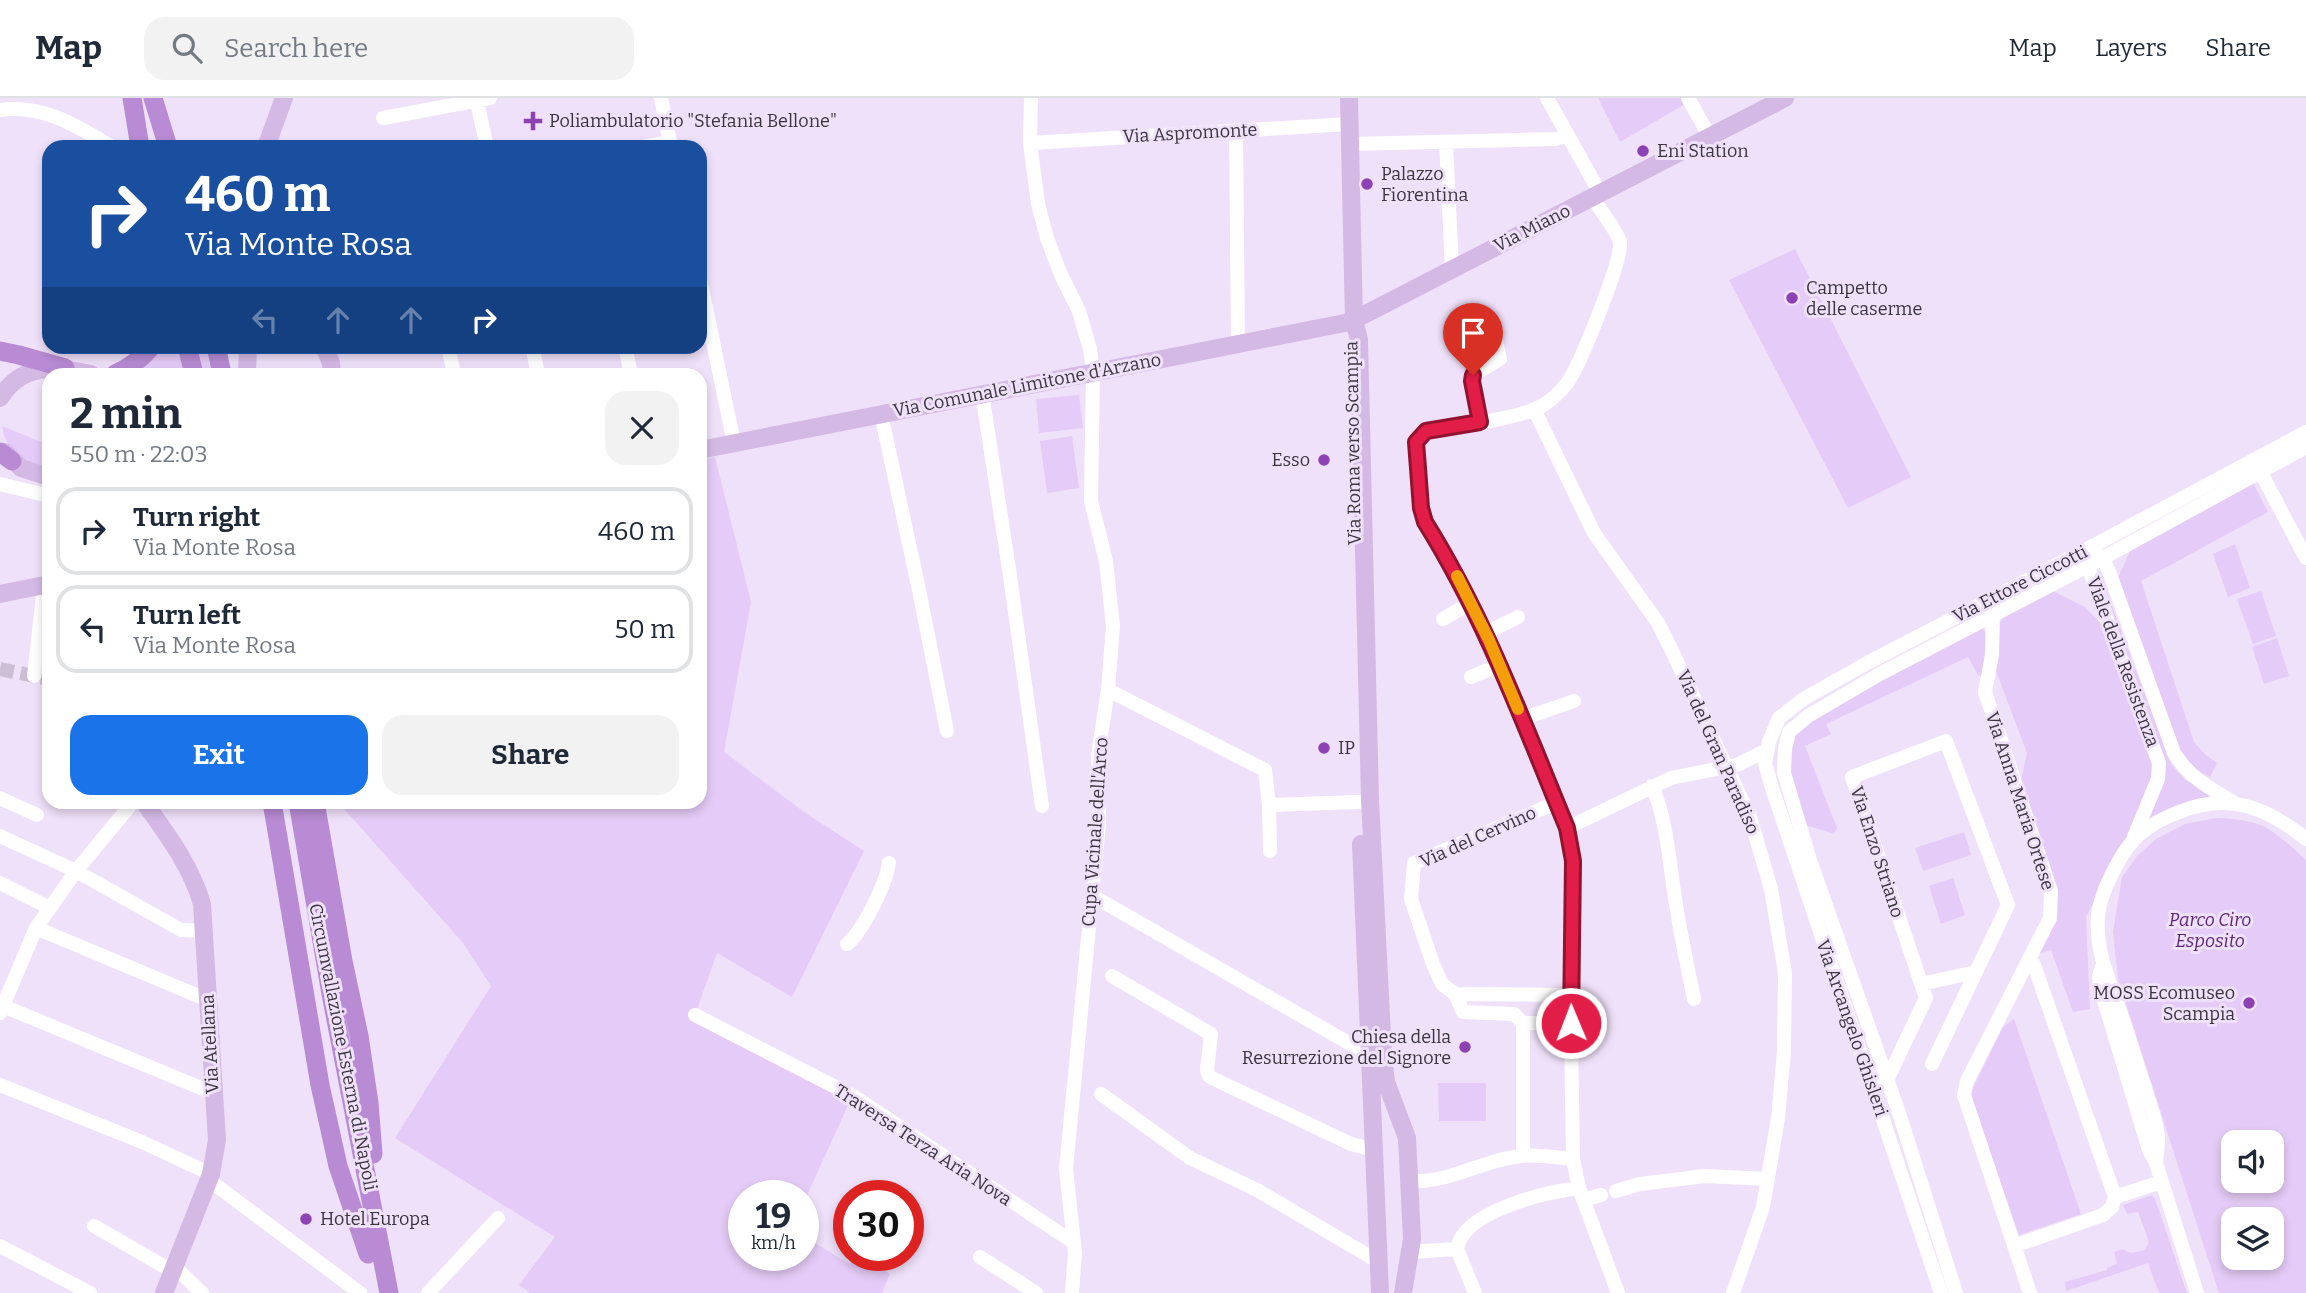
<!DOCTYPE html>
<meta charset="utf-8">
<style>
body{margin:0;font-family:Bitter,serif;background:#f2f2f3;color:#1f2937;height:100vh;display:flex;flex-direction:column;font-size:26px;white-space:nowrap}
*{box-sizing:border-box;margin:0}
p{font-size:23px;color:#747a83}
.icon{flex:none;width:38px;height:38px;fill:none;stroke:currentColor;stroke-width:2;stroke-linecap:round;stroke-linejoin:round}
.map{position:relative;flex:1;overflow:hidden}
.side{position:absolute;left:42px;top:270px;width:665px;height:441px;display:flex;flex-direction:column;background:#fff;border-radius:21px;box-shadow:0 4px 10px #0003}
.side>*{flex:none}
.banner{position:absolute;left:42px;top:42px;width:665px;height:214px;border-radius:21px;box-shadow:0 4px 10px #0003;background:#1a4fa0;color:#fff;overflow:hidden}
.buttons{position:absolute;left:2221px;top:1032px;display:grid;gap:14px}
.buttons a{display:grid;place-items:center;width:63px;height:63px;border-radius:14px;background:#fff;box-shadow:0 4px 10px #0003;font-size:35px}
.speed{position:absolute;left:728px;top:1082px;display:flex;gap:14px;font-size:35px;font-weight:700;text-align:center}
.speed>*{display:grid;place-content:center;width:91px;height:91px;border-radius:50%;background:#fff;box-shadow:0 4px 10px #0003;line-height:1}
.speed small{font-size:18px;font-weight:400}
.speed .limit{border:10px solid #d22;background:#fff;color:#111}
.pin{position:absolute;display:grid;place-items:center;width:60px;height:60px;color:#fff;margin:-72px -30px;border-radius:50% 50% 50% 0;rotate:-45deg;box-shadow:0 0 7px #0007}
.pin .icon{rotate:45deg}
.me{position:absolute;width:77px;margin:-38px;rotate:359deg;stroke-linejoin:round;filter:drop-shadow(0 0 5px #0008)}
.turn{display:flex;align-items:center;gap:24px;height:147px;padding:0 28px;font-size:32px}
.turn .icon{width:91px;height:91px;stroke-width:2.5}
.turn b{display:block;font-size:49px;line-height:60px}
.lanes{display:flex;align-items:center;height:66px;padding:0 28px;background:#0003;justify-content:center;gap:35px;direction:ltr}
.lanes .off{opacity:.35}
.round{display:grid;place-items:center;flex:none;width:74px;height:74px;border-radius:21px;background:#f2f2f3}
.summary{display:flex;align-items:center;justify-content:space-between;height:119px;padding:0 28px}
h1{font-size:42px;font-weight:700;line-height:52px}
.cta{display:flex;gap:14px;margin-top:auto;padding:14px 28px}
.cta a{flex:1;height:80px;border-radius:21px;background:#1a73e8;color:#fff;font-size:28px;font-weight:700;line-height:80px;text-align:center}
.cta a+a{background:#f2f2f3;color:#1f2937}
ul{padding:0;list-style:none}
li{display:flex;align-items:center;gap:21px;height:88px;margin:0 14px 10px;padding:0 14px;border:4px solid #e0e1e3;border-radius:21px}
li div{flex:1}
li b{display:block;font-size:26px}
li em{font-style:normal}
header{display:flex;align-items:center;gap:42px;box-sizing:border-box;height:98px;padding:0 35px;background:#fff;border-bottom:2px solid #e0e1e3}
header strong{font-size:33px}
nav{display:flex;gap:38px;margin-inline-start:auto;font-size:24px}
.search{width:490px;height:63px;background:#f2f2f3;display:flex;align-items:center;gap:18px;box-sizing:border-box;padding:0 24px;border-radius:21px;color:#747a83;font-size:26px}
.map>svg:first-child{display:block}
.green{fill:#e5cbf7;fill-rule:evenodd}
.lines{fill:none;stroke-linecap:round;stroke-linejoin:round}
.minor-tunnel{stroke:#ccbfd5;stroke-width:14;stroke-dasharray:14 7;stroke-linecap:butt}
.minor{stroke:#fff;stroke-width:14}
.major{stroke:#d4b9e5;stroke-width:18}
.highway{stroke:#b88bd4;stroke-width:19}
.route-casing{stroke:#92132f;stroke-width:18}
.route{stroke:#e11d48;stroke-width:12}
.slow{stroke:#f59e0b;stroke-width:12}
.poi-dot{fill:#8d42b3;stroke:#f0e1fa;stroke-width:2.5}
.labels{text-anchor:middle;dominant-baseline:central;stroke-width:6;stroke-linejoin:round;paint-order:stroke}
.poi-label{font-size:18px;fill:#3b353f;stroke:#f0e1fa;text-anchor:start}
.street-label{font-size:18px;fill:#3b353f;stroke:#f0e1fa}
.park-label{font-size:18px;font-style:italic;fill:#5d2579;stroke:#f0e1fa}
</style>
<header>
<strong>Map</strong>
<div class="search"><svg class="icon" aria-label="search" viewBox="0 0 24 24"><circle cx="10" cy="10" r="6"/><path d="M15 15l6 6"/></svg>Search here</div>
<nav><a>Map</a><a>Layers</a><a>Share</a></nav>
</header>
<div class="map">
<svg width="2306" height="1195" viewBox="0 0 2306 1195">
<rect width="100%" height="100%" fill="#f0e1fa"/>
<path class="green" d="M1598 0H1684L1687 5 1620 44Z
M1795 151 1911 379 1848 410 1729 182Z
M158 248 212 249 219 276H129Z
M1079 297 1083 330 1039 335 1036 301Z
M2 328 49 347V370C26 366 5 353 2 328Z
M1072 338 1079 390 1047 395 1040 343Z
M715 359 751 504 724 654 804 714 864 753 792 899 717 855 695 917 850 1003 803 1106V1097H744V1157H803V1138L850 1166 858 1157H863L890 1176 882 1195H530L519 1187 555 1139 395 1040 491 888 463 845 338 704H700V363Z
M2253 385 2268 414 2141 483 2194 644 2206 657 2217 665 2210 679 2194 670 2183 659 2117 482 2132 449Z
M2235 446 2250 490 2228 499 2213 456Z
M2100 476 2171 666 2184 681 2215 699C2190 704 2164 710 2144 726L2164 666Z
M2053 493 2085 509 2105 530 2153 670 2151 690 2086 819 2090 911 2073 914 2051 852 2037 856 2050 812 2018 696 2027 655 1996 573 1997 527 2008 515Z
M2261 493 2276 538 2253 546 2237 501Z
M1982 528C1993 551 1991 556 1983 579L1978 577 1968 559 1826 626 1831 636 1805 648 1837 730 1834 736 1806 727 1783 668 1798 626Z
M2277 540 2289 578 2264 586 2252 549Z
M2216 720C2266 722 2270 730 2306 762V1195H2219L2118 881 2113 834 2122 779 2137 758 2156 741 2185 726ZM2233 1045H2272V1083H2233ZM2233 1122H2272V1160H2233Z
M1964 734 1971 757 1923 773 1915 750Z
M1953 780 1965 817 1941 826 1929 788Z
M2014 921 2081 1116 2019 1137 1972 1003 1971 994 2003 929Z
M1438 985H1486V1023H1439Z
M2152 1097 2155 1101 2187 1195H2159L2148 1165 2066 1193 2065 1184 2107 1172V1170L2117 1166 2114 1154 2122 1151 2131 1155 2145 1152 2149 1144 2138 1114 2127 1116 2123 1107Z"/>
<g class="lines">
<path class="minor-tunnel" d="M0 571 49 581"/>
<path class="minor" d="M476 0 487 49
M661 0 671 49
M1031 0 1030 45 1038 106 1047 140 1061 177 1079 213 1090 251 1093 274 1091 403 1106 463 1113 528 1108 592 1098 657 1099 725 1066 1071 1075 1155 1072 1195
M1547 0 1600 95
M1688 0 1710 39
M0 12C43 6 77 28 112 49
M383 20 490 0
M1236 32 1238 247
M1446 44 1452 172
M1030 45 1350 26
M1351 46 1556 41 1567 37
M643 49 670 44
M1592 99C1598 109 1618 134 1620 144 1622 164 1582 260 1571 279 1565 290 1555 299 1545 306 1520 322 1457 327 1426 333L1418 339 1416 349 1422 416 1472 504 1567 730 1573 763 1570 876 1573 1061 1579 1090 1618 1195
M700 181 734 345
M448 248 454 276
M532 248 538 276
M625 248 631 276
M982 295 1009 471 1042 708
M1534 311 1594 435 1658 525 1672 553 1750 719 1771 791 1785 875 1784 954 1778 1020 1763 1109 1733 1195
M881 316 918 487 947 633
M1480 324 1473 283V277L1500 261 1494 233
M2260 373 2306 460
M0 386 49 398
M2096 455 2103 460 2110 476 2174 655C2190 680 2208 689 2233 704
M2089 459 2088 467 2096 493 2159 665 2158 681 2134 739
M1993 517 1992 557 1985 594 2051 793 2050 820 1967 983 1964 997 2030 1195
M1443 521 1472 504
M1486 535 1518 519
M34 578 44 488
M1471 579 1499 567
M1108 592 1265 672 1269 707 1359 704
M1522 621 1574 603
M1652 688C1667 722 1669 763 1675 800 1680 834 1687 867 1694 901
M0 700 37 717
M1269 707 1270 753
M1567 730 1671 680 1737 667 1767 652
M0 738 76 773 181 832 205 833
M0 785 50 810
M1093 798 1359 951 1370 954
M36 830 208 902
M847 846C863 833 886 786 889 765
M2029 861 2034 867 2115 1099 2161 1084
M2102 869 2099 878 2100 889 2149 1052 2156 1065 2197 1195
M1112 878 1211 936 1207 972 1209 978 1214 981 1351 1046 1374 1052
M1921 886 1976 874
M1455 896 1442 886 1433 866 1411 801 1414 765 1556 705
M1570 897 1455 896 1463 914 1514 916 1523 925H1571
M3 908 213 995
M0 915 36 830 76 773 133 704
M695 917 855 999 1073 1144
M1884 983 1887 982 1926 900 1852 679 1946 643 2008 807 1932 966
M0 987 142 1044 211 1076
M1101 996 1190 1060 1257 1092 1379 1164
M1523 1057V925
M2156 1065C2157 1057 2158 1047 2158 1039 2156 1021 2149 1004 2144 987 2136 963 2129 939 2121 916 2110 884 2095 853 2098 818 2100 800 2108 783 2116 768 2131 739 2148 726 2179 714 2229 694 2266 709 2306 741
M209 1082 360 1195
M1410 1083C1452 1085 1483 1061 1523 1058 1539 1056 1557 1060 1573 1061
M1616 1093 1640 1086 1705 1078 1768 1081
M1583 1102 1601 1097
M94 1128 172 1173
M0 1148 90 1195
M2014 1148 2103 1117 2112 1109 2115 1099
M1457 1151C1463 1113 1546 1094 1579 1090
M1457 1151 1475 1195
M1410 1154 1457 1151
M980 1159 1036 1195
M174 1168 202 1195
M428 1195 498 1120
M1941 1195 1772 690 1765 665 1769 644 1779 620 1805 600 1869 564 2089 450 2306 334
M1956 1195 1899 1015 1810 762 1784 675 1785 651 1789 634 1808 618 1878 577 2103 460 2306 349"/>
<path class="major" d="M1349 0 1354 222 1359 242 1370 702 1383 957 1386 984 1407 1040 1412 1141 1403 1195
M266 49 284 0
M324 248 331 265 332 276
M247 276 248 248
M0 300C22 265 55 268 91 276
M700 352 1350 224 1785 0
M5 354 21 370 49 379
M0 496 49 486
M144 704C167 736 191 768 202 806L217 1042 211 1076 164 1195
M1361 746 1380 1195"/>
<path class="highway" d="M132 0 140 49
M153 0 168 49
M187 248 194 276
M216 248 222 276
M0 253 19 257 65 270
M115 276C130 270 141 261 152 248
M0 354 12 363
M272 704 320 987 338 1068 368 1156
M298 704 331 896 389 1195
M315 704 343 863 359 938 369 1005 373 1056"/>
</g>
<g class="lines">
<g class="route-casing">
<path id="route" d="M1473 277 1472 283 1480 324 1426 333 1416 344 1421 410 1425 424C1485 520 1524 626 1567 730L1573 763 1571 925"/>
</g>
<use href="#route" class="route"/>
<path class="slow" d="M1457 478 1489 542 1518 611"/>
</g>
<g class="poi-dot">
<path d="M529.5 12.5h7v7h7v7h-7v7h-7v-7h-7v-7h7z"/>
<circle cx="1643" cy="53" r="7"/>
<circle cx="1367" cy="86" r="7"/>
<circle cx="1792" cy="200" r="7"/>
<circle cx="1324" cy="362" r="7"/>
<circle cx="1324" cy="650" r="7"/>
<circle cx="2249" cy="905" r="7"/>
<circle cx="1465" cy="949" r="7"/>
<circle cx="306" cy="1121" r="7"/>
</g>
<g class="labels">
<g class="poi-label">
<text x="549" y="23">Poliambulatorio "Stefania Bellone"</text>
<text x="1657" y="53">Eni Station</text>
<text x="1381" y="76">Palazzo<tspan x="1381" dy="21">Fiorentina</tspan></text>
<text x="1806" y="190">Campetto<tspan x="1806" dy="21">delle caserme</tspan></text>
<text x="1310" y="362" text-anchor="end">Esso</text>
<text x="1338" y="650">IP</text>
<text x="2235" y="895" text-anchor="end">MOSS Ecomuseo<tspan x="2235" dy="21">Scampia</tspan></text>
<text x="1451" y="939" text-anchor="end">Chiesa della<tspan x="1451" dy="21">Resurrezione del Signore</tspan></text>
<text x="320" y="1121">Hotel Europa</text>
</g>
<g class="street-label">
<text transform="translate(1190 35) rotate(-3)">Via Aspromonte</text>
<text transform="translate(1532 130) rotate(-27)">Via Miano</text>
<text transform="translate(1027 287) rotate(-11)">Via Comunale Limitone d'Arzano</text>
<text transform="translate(1353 345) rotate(-91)">Via Roma verso Scampia</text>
<text transform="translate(2020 486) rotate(-27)">Via Ettore Ciccotti</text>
<text transform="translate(2123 564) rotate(70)">Viale della Resistenza</text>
<text transform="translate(1718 654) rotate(66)">Via del Gran Paradiso</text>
<text transform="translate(2020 703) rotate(72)">Via Anna Maria Ortese</text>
<text transform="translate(1095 734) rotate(-86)">Cupa Vicinale dell'Arco</text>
<text transform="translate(1478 739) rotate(-24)">Via del Cervino</text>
<text transform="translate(1877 754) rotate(72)">Via Enzo Striano</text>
<text transform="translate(1852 930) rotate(71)">Via Arcangelo Ghisleri</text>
<text transform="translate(210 946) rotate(-93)">Via Atellana</text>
<text transform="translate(343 949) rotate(79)">Circumvallazione Esterna di Napoli</text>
<text transform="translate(923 1047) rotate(33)">Traversa Terza Aria Nova</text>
</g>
<g class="park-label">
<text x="2210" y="822">Parco Ciro<tspan x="2210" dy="21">Esposito</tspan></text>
</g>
</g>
</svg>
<div class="buttons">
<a><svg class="icon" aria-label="sound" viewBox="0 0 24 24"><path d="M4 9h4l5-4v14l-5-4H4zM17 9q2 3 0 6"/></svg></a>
<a><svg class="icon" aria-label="layers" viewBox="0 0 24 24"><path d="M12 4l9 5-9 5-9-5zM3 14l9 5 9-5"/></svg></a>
</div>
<div class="speed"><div>19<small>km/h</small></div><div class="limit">30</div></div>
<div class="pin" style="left:1473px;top:277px;background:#d93025"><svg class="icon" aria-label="arrive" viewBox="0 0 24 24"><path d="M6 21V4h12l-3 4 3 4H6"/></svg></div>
<svg class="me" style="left:1571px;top:925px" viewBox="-20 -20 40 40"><circle r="17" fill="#e11d48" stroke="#fff" stroke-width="3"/><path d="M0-11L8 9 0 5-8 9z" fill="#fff"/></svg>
<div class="banner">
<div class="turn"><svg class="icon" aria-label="right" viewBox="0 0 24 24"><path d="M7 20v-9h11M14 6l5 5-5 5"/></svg><div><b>460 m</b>Via Monte Rosa</div></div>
<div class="lanes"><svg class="icon off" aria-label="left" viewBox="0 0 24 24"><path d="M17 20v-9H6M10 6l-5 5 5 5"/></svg><svg class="icon off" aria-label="ahead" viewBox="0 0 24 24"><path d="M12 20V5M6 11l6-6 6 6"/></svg><svg class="icon off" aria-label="ahead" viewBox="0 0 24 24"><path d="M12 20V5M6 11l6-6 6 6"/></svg><svg class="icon" aria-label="right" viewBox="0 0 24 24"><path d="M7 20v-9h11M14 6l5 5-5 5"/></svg></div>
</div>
<section class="side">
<div class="summary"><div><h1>2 min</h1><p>550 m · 22:03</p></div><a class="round"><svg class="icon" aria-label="close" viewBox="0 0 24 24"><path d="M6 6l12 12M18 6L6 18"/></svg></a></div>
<ul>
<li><svg class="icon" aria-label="right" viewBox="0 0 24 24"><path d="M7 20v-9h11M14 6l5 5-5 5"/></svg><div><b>Turn right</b><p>Via Monte Rosa</p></div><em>460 m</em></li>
<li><svg class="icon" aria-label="left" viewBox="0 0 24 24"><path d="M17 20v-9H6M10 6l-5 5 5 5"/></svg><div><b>Turn left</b><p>Via Monte Rosa</p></div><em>50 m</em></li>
</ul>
<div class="cta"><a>Exit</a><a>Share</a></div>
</section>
</div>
